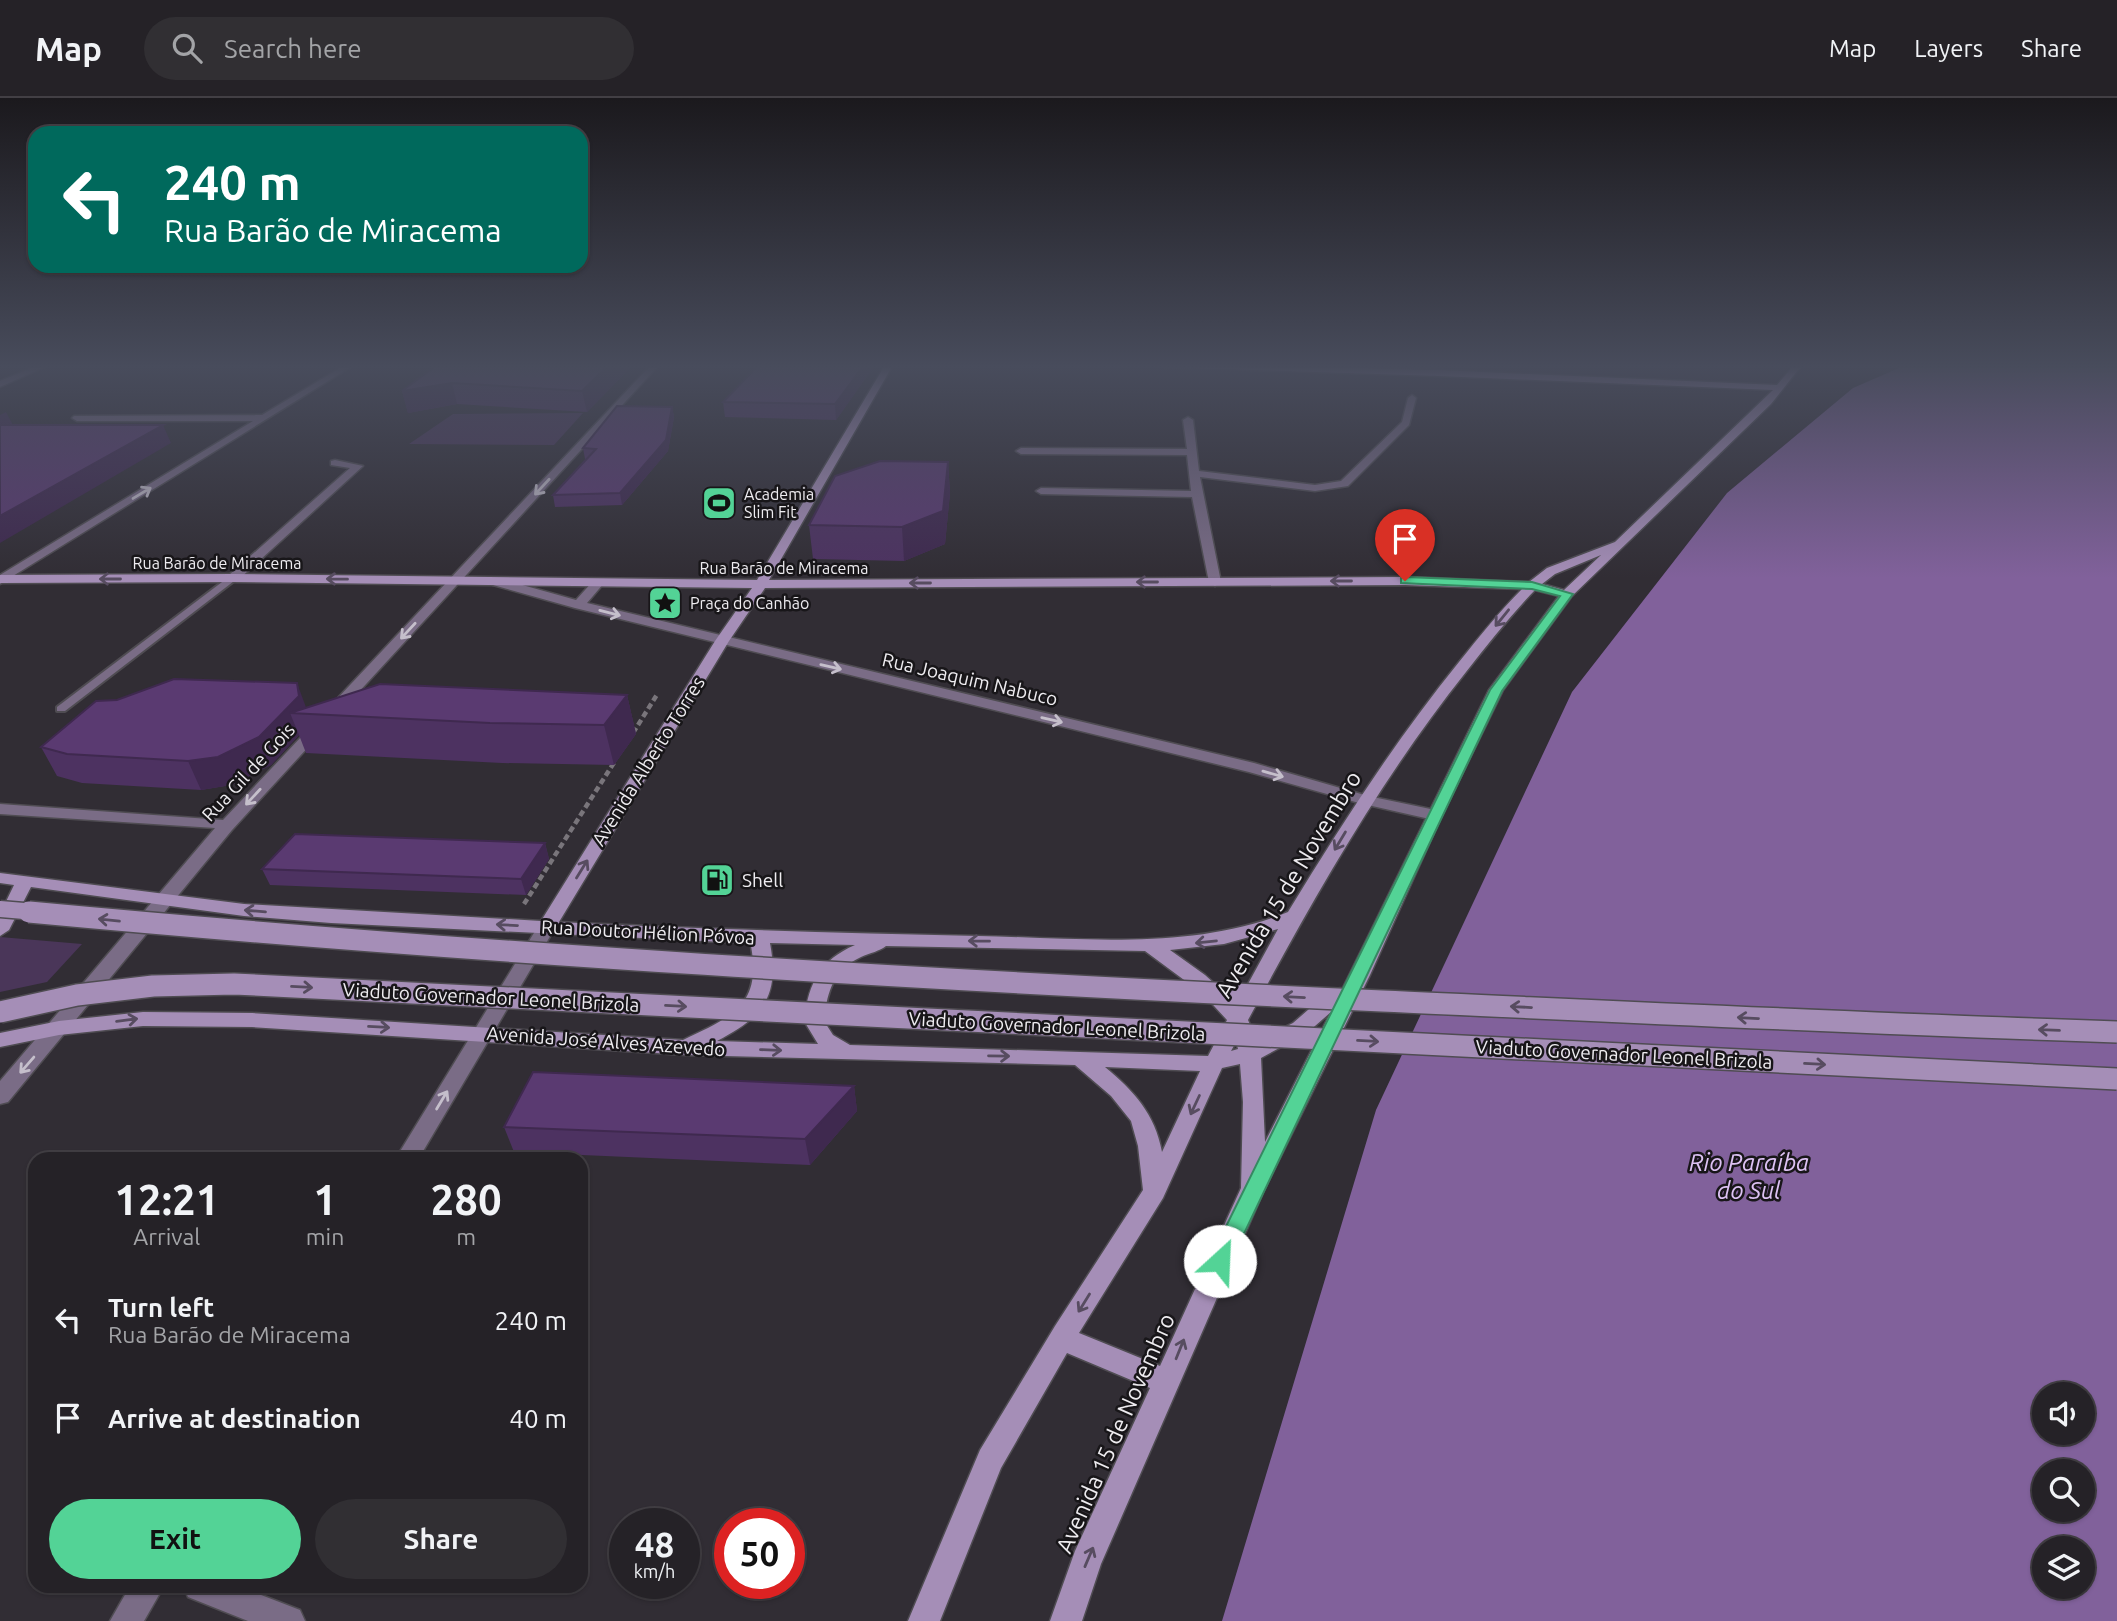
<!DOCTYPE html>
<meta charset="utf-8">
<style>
body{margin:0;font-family:Ubuntu,sans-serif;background:#312f33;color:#f1f3f6;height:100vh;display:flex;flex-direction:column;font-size:26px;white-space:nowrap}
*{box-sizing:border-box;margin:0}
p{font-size:23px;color:#a3a4a7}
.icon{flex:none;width:38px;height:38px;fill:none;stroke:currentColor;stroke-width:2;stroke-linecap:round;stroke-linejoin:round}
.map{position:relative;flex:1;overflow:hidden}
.drawer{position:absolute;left:28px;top:1054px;width:560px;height:441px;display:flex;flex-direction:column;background:#252227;border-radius:21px;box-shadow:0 2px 5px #0004,0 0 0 2px #423f44}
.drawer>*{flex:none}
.banner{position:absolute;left:28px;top:28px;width:560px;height:147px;border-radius:21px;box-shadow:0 2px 5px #0004,0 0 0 2px #423f44;background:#00695c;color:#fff;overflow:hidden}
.buttons{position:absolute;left:2032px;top:1284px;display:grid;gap:14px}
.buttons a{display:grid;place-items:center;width:63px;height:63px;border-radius:50%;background:#252227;box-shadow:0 2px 5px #0004,0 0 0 2px #423f44;font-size:35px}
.speed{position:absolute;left:609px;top:1410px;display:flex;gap:14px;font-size:35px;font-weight:700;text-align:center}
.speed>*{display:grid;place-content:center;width:91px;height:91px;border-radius:50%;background:#252227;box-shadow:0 2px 5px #0004,0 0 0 2px #423f44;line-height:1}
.speed small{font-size:18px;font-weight:400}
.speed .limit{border:10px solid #d22;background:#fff;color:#111}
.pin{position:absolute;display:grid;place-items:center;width:60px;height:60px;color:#fff;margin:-72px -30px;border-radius:50% 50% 50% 0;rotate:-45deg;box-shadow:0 0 7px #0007}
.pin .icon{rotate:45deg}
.me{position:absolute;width:77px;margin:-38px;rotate:25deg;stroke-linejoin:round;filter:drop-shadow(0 0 5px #0008)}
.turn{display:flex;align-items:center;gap:24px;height:147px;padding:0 21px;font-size:32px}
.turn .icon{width:91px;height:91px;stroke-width:2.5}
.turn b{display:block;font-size:49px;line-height:60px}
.eta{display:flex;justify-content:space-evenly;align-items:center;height:119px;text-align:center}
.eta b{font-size:42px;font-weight:700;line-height:49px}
.primary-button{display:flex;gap:14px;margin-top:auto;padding:14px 21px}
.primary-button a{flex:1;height:80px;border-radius:42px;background:#53d396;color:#111;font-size:28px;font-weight:700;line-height:80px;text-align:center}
.primary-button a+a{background:#312f33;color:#f1f3f6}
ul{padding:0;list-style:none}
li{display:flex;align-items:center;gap:21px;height:98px;padding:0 21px}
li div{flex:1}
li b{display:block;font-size:26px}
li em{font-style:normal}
header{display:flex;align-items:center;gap:42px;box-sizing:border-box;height:98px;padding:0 35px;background:#252227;border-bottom:2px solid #423f44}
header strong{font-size:33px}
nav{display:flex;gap:38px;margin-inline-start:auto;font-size:24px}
.search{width:490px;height:63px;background:#312f33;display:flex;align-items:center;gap:18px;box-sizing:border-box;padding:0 24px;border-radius:38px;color:#a3a4a7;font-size:26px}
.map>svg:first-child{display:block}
.green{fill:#4a3659}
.water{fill:#81619b;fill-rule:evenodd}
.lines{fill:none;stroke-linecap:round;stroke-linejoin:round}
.lane-casing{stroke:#4f4c52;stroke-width:4}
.street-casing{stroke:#4f4c52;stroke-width:3}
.secondary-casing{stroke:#4f4c52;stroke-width:3}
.path{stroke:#79757b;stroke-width:4.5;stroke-dasharray:6 3.5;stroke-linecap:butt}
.lane{fill:#7a6c86;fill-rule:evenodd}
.street{fill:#7a6c86;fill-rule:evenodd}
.secondary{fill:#a58eb7;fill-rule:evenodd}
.secondary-bridge-far1-casing{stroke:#4f4c52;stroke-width:19;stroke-linecap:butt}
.secondary-bridge-casing{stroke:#4f4c52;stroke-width:24;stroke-linecap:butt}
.secondary-bridge-far1{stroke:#a58eb7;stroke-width:16}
.secondary-bridge{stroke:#a58eb7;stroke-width:21}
.wall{fill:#4d3261}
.shaded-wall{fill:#3f294f}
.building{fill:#5a3a71;stroke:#3f294f;stroke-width:2}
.oneway{stroke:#c5bfcb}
.oneway2{stroke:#574c60}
.route{fill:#53d396;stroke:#368962;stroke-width:2}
.labels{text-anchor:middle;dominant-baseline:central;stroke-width:5;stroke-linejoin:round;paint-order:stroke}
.far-poi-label{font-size:16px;fill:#eeecf0;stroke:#181619;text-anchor:start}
.far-street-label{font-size:16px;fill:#eeecf0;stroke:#181619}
.street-label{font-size:19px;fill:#eeecf0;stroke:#181619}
.poi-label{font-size:19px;fill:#eeecf0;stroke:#181619;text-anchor:start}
.near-street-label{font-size:23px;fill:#eeecf0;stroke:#181619}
.near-water-label{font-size:24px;font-style:italic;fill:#ddc2f4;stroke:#181619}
</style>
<header>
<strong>Map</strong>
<div class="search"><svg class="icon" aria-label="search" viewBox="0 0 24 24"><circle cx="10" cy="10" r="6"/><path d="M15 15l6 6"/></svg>Search here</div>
<nav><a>Map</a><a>Layers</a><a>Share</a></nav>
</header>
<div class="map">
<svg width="2117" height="1523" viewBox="0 0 2117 1523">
<rect width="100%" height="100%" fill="#312d34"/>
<path class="green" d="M583 315 554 347 409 346 453 316Z
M0 839 82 846 47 884 0 894Z"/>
<path class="water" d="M1906 267H2117V1523H1222L1376 1012 1572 594 1727 395 1853 290ZM2044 1297H2082V1335H2044ZM2044 1374H2082V1412H2044ZM2044 1451H2082V1489H2044Z"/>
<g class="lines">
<g class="lane-casing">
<path id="lane" d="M230 478 238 480 65 613H57V609Z"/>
</g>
<g class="street-casing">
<path id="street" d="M39 267H49L0 289V283Z
M345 267H354L0 486V477L253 323H77L72 320 74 318 262 317Z
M651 267H659L232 732 8 1004 0 1006V983L215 730 0 716V706L223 722Z
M1412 297 1416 300 1409 327 1348 388 1315 393 1200 379 1221 484 1215 488 1209 484 1192 399 1041 396 1036 393 1041 390 1191 393 1187 357 1021 356 1016 353 1021 350 1187 351 1183 322 1188 319 1193 322 1199 373 1315 387 1341 383 1402 324 1408 300Z
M335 362 363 368 237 483H229V477L350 370 331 367V363Z
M497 480 576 502 594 482H602L604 485 587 505 1254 665 1368 698 1440 713 1442 717 1434 722 1359 705 1249 674 575 510 493 487V481Z
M546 824 555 830 419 1060H396L537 830Z
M130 1488H164L144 1523H110Z
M183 1488H238L300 1512 305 1523H248L188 1499Z"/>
</g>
<g class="secondary-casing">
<path id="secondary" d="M885 267H893L769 482 1405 479 1529 484 1547 470 1615 444 1773 292 1438 278 1163 269 1159 267 1438 272 1777 287 1794 267H1802L1771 306 1571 499 1503 592 1442 717 1370 877 1264 1092 1101 1466 1082 1523H1050L1075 1453 1150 1290 1067 1255 1001 1370 940 1523H908L980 1352 1055 1228 1143 1092 1138 1048 1131 1023 1111 998 1075 967 687 957 252 929 143 928 59 937 0 949V935L59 923 143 914 252 915 683 942C731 919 762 908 751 848L744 845 331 825 244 818 31 789 9 832 0 838V816L14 787 0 785V775L244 806 541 823 715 543 752 490 233 484 0 485V477L233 476 757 482ZM1601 457 1564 492 1542 486 1555 476ZM1405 487 1522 491C1499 514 1479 539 1459 564 1395 643 1341 727 1288 814 1190 853 1082 840 978 838 838 835 699 831 559 824L729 543 765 490ZM1535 492 1559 498 1489 592 1343 890 1332 891 1293 925 1257 943 1248 922C1313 801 1380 682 1466 574 1488 546 1510 518 1535 492ZM1278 831 1237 906 1205 877 1170 852 1224 846ZM770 845 855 847C820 862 808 886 804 923L818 946 717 943C763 919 780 899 770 845ZM886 848 1145 853 1203 896 1227 922 1208 958 850 947 833 937 824 923C827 894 833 872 861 859 870 855 880 853 886 848ZM1331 914 1265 1044 1261 960 1307 935ZM1236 944 1238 951 1231 953ZM1240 966 1243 1004 1241 1090 1160 1268 1079 1235 1163 1100 1222 970ZM1105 969 1200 973 1162 1054C1155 1016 1134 993 1105 969Z"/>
</g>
<path class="path" d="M633 635 658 595
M524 806 615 663"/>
<use href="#lane" class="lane"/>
<use href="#street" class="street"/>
<use href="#secondary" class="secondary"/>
<g class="secondary-bridge-far1-casing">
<path id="secondary-bridge-far1" d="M0 811 48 815"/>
</g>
<g class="secondary-bridge-casing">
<path id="secondary-bridge" d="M29 814C479 856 930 882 1382 903 1627 914 1872 926 2117 934
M0 914 77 897 153 888 234 886 2117 981"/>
</g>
<use href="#secondary-bridge-far1" class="secondary-bridge-far1"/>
<use href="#secondary-bridge" class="secondary-bridge"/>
</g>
<path class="wall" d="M437 267H633L587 314 457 306 408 315 402 293Z
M875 267 836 322 725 319 723 304Z
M672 309 674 319 668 353 622 407 555 409 553 397 586 361H585L583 350Z
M948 364 950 395 945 446 904 463 813 461 809 427Z
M627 597 636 636 614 667 502 665 306 655 299 637 271 667 231 687 201 692 82 685 57 678 41 649 307 610Z
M545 745 549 761 526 797 270 787 262 771Z
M854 988 857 1013 810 1067 514 1054 504 1029Z"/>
<path class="shaded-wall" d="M609 267H633L587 314 582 293Z
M864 267H875L836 322 835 306Z
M452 285 457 306 408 315 402 293Z
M672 309 674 319 668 353 622 407 620 395Z
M6 314 15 331 0 339V317Z
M163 327 171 345 0 445V418Z
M948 364 950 395 945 446 904 463 902 429Z
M297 585 307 612 290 615 299 637 271 667 231 687 201 692 188 663Z
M627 597 636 636 614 667 604 627Z
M545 745 549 761 526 797 521 781Z
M854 988 857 1013 810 1067 805 1041Z"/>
<path class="building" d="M437 267H609L582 293 452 285 402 293Z
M759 267H864L835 306 723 304Z
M617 308 672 309 666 342 620 395 553 397 596 351 583 350Z
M0 327H163L0 418Z
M880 363 948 364 943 413 902 429 809 427 835 378Z
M174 581 297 585 299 598 259 639 218 659 188 663 67 656 41 649 96 603 117 602Z
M380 586 627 597 604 627 490 625 290 615Z
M295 736 545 745 521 781 262 771Z
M533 974 854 988 805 1041 504 1029Z"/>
<defs><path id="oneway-shaft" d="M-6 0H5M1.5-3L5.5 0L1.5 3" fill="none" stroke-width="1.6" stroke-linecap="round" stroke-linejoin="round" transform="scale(1.75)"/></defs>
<g class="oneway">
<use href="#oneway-shaft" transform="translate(542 389) rotate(133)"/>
<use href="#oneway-shaft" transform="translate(142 395) rotate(-31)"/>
<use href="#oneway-shaft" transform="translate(610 515) rotate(14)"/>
<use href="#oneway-shaft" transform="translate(408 533) rotate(133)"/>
<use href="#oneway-shaft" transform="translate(831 569) rotate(13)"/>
<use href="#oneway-shaft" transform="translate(1052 622) rotate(13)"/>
<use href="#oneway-shaft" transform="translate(1273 676) rotate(16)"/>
<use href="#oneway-shaft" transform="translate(253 699) rotate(133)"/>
<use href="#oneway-shaft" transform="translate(27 967) rotate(131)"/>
<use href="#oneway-shaft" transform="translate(442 1002) rotate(-59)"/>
</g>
<g class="oneway2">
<use href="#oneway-shaft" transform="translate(110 481) rotate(180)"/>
<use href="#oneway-shaft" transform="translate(337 481) rotate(-179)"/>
<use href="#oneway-shaft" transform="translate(1341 483) rotate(180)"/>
<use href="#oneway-shaft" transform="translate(1147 484) rotate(180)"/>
<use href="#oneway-shaft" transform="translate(920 485) rotate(180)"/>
<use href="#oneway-shaft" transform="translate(1502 520) rotate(129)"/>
<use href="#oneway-shaft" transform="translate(1340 743) rotate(121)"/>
<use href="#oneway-shaft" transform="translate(582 771) rotate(-58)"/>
<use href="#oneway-shaft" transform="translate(255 813) rotate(-175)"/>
<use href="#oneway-shaft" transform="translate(109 822) rotate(-174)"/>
<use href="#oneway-shaft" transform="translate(507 827) rotate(-177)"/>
<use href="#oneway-shaft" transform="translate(979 843) rotate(-179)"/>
<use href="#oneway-shaft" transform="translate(1206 844) rotate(174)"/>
<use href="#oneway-shaft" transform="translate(302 889) rotate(3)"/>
<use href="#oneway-shaft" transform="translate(1294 899) rotate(-177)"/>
<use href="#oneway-shaft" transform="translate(676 908) rotate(3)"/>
<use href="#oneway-shaft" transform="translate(1521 909) rotate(-177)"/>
<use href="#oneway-shaft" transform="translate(1748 920) rotate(-177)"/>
<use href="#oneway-shaft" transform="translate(127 922) rotate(-7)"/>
<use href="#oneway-shaft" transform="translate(379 929) rotate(3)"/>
<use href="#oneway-shaft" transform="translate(2049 932) rotate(-178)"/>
<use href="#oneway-shaft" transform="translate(1368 943) rotate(3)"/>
<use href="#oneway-shaft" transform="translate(771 952) rotate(2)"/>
<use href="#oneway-shaft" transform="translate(999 958) rotate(1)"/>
<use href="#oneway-shaft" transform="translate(1815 966) rotate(3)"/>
<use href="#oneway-shaft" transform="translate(1195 1007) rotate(115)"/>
<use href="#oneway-shaft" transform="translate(1084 1205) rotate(122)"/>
<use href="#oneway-shaft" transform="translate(1180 1251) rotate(-68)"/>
<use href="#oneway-shaft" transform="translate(1089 1459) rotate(-67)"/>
</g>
<linearGradient id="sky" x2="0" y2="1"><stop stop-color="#1b191d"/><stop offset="0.56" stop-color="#484c5c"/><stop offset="1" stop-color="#484c5c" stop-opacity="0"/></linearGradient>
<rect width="2117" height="480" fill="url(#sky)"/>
<path class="route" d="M1405 479 1532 484 1573 496 1502 593 1231 1163 1228 1169 1220 1172 1212 1169 1209 1163 1490 592 1560 498 1532 491 1401 485V480Z"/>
<defs>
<g id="stadium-square" transform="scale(1.75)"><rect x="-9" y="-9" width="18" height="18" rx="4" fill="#53d396" stroke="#181619"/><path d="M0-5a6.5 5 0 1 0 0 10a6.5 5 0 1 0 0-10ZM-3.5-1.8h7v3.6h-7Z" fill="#111"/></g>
<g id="sight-square" transform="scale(1.75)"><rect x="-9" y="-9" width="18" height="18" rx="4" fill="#53d396" stroke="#181619"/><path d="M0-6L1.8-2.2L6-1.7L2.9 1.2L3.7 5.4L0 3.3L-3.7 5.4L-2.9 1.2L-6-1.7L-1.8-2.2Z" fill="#111"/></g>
<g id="fuel-square" transform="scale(1.75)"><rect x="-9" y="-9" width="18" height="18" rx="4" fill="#53d396" stroke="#181619"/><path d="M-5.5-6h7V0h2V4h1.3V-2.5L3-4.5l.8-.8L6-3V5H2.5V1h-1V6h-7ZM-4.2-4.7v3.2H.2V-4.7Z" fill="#111"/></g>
</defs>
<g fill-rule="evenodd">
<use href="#stadium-square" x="719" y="405"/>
<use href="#sight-square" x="665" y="505"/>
<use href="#fuel-square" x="717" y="782"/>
</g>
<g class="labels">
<g class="far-poi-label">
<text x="744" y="396">Academia<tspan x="744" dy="18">Slim Fit</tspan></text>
<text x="690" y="505">Praça do Canhão</text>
</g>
<g class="far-street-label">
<text x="217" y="465">Rua Barão de Miracema</text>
<text x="784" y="470">Rua Barão de Miracema</text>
</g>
<g class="street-label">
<text transform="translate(970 581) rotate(13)">Rua Joaquim Nabuco</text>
<text transform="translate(648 663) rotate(-58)">Avenida Alberto Torres</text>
<text transform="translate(248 674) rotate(-47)">Rua Gil de Gois</text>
<text transform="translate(648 834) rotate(3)">Rua Doutor Hélion Póvoa</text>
<text transform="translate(491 899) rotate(3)">Viaduto Governador Leonel Brizola</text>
<text transform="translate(1057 928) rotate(3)">Viaduto Governador Leonel Brizola</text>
<text transform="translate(606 943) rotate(4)">Avenida José Alves Azevedo</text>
<text transform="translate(1624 956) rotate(3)">Viaduto Governador Leonel Brizola</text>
</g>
<g class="poi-label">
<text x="742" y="782">Shell</text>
</g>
<g class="near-street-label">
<text transform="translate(1288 786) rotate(-59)">Avenida 15 de Novembro</text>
<text transform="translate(1115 1335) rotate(-66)">Avenida 15 de Novembro</text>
</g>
<g class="near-water-label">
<text x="1749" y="1064">Rio Paraíba<tspan x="1749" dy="28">do Sul</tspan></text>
</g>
</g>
</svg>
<div class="buttons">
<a><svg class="icon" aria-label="sound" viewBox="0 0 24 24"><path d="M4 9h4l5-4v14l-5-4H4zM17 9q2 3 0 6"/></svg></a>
<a><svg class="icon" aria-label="search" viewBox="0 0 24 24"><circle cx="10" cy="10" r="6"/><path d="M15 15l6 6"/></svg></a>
<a><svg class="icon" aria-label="layers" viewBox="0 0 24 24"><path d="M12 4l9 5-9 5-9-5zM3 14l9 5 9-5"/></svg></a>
</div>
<div class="speed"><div>48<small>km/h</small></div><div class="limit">50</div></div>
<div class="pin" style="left:1405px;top:483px;background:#d93025"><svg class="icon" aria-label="arrive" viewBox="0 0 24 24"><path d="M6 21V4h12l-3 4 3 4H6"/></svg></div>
<svg class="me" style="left:1220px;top:1163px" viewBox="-20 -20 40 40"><circle r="19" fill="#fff"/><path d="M0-13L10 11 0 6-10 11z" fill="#53d396"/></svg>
<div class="banner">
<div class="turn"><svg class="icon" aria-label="left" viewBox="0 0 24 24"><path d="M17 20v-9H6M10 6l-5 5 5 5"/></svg><div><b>240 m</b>Rua Barão de Miracema</div></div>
</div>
<section class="drawer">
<div class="eta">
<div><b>12:21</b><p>Arrival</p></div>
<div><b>1</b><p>min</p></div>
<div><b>280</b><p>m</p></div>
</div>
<ul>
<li><svg class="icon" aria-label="left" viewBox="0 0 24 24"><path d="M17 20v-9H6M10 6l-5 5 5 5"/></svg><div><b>Turn left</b><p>Rua Barão de Miracema</p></div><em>240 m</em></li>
<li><svg class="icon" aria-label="arrive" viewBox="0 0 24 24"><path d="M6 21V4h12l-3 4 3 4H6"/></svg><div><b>Arrive at destination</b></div><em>40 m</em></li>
</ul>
<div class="primary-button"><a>Exit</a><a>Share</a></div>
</section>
</div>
